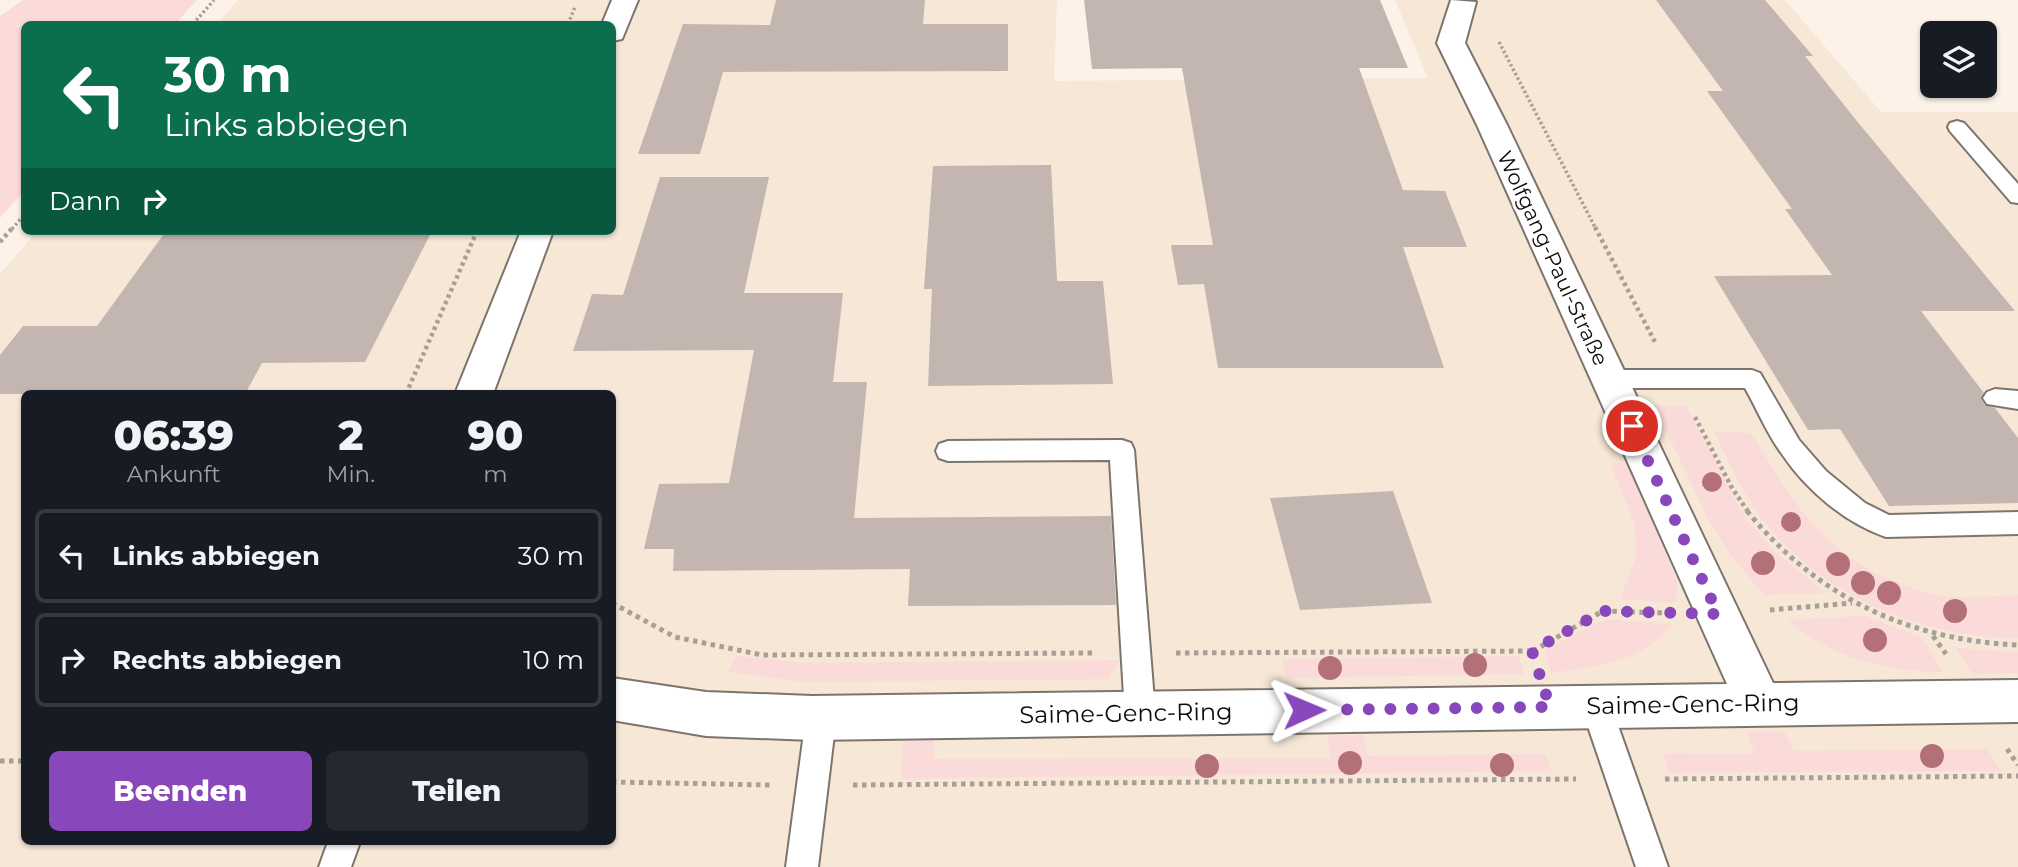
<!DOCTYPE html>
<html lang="de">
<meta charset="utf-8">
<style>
body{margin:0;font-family:Montserrat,sans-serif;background:#242831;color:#f1f3f6;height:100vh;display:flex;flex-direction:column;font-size:26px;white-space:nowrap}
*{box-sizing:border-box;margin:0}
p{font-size:23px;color:#9ea1a6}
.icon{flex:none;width:38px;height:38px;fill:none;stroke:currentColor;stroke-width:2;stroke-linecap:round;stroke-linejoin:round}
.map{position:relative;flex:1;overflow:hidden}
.panel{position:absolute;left:21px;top:390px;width:595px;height:455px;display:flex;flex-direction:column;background:#171b24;border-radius:10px;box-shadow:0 2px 5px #0004}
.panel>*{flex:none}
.top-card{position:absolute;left:21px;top:21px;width:595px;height:214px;border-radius:10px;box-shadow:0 2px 5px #0004;background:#0b6e4f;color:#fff;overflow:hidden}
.controls{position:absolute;left:1920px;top:21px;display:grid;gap:14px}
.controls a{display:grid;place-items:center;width:77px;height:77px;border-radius:10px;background:#171b24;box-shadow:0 2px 5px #0004;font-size:35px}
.pin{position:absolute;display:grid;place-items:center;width:60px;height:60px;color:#fff;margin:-30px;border:4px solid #fff;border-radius:50%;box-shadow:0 2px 7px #0007}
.me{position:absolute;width:77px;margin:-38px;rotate:89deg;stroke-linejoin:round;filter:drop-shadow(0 0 5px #0008)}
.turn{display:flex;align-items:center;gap:24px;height:147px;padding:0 28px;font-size:32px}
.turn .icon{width:91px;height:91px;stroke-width:2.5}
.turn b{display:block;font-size:49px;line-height:60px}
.then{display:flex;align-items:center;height:66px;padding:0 28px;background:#0003;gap:14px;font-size:26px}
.eta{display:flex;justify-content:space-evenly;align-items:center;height:119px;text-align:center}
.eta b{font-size:42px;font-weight:800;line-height:49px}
.primary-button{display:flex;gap:14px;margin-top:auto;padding:14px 28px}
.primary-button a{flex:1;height:80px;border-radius:10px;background:#8947bc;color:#fff;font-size:28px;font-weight:800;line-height:80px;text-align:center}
.primary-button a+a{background:#242831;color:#f1f3f6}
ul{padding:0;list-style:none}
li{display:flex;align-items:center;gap:21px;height:94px;margin:0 14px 10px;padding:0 14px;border:4px solid #363941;border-radius:10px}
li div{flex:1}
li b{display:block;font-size:26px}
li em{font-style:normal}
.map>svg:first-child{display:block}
.built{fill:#f6e7d7;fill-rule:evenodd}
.green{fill:#fbdbda}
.building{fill:#c3b6b1}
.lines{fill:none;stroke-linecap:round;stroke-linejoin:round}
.service-casing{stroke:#7d756c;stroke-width:4}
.minor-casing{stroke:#7d756c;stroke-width:4}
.path-far2{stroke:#a8a098;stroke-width:3.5;stroke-dasharray:2.5 2.5;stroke-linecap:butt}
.path-far1{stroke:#a8a098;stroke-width:4.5;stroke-dasharray:3.5 3.5;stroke-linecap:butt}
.path{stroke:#a8a098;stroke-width:5;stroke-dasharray:4.5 4.5;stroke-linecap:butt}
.service{fill:#fff;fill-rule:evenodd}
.minor{fill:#fff;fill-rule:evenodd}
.tree{fill:#b37077}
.route{stroke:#8947bc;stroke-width:12;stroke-dasharray:0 21.6}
.labels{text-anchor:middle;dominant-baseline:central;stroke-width:6;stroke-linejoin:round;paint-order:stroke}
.street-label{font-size:21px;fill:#0f0c08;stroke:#fff}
.near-street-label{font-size:24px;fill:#0f0c08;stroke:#fff}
</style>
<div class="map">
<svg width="2018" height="867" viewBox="0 0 2018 867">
<rect width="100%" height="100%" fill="#fcf2e8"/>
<path class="built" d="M238 0H1057L1054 81 1428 78 1395 0H1785L1881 112H2018V867H0V274L37 231H612V24H217ZM24 394H612V842H24Z"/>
<path class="green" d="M23 0H197L175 24H24V191L0 218V16Z
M1654 405 1686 406 1745 518 1776 553 1826 593 1764 595 1729 553 1707 517Z
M1714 432 1751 433C1790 497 1819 550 1892 580 1907 586 1922 593 1938 595 1964 599 1992 596 2018 595V638C1917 639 1812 591 1754 508 1738 484 1727 457 1714 432Z
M1610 463H1627L1677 580 1676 603 1620 599 1636 557 1635 525Z
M1865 616 1922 638 1943 672C1882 671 1835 659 1787 620Z
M1605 619 1672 624C1643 663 1596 666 1551 673L1545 650Z
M1956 648 2018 652V673L1972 674Z
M736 656 806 663 1120 660 1108 679 802 682 728 672Z
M1518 656 1525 674 1286 678 1282 659Z
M1784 731 1794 751 1987 749 2001 771 1670 773 1663 753 1755 754 1746 732Z
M1363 735 1368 756 1546 754 1551 771 901 779 903 737 934 738V759L1331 758 1327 736Z"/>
<path class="building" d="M776 0H925L923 24H1008V71L723 72 700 154H638L683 24 770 25Z
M1084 0H1380L1408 68H1359L1403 190 1445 191 1467 247H1403L1444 368H1218L1204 284 1178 285 1171 245H1213L1182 68 1092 69Z
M1656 0H1765L1813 56H1805L1856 120 2015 311H1921L1984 393 1981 399 1985 405 1995 408 2018 438V503L1889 506 1840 429 1808 430 1714 276 1832 275 1785 209H1792L1707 91H1723Z
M1051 165 1057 281H1103L1113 384 928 386 932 289H924L933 166Z
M660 177H769L744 293H843L833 382H867L854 518 1111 516 1116 605 908 606 910 569 673 571 674 549H644L659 484 729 483 754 350 573 351 592 294 623 295Z
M166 231H432L365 362 262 363 245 394H0V355L23 326H97Z
M1393 491 1432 603 1300 610 1270 498Z"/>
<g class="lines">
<g class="service-casing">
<path id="service" d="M1957 121 1964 123 2018 184V203L2011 202 1950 131 1948 127 1950 123Z
M1610 370H1752L1760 373 1799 440 1826 471 1865 503 1889 515 2018 512V534L1886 537C1845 523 1806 490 1782 454 1767 434 1757 409 1745 388H1610L1602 385 1598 379 1602 373Z
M1995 389 2018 391V409L1987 404 1983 398 1987 392Z
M1122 440 1131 443 1134 450 1155 713 1150 723 1140 727 1130 723 1125 713 1110 460 948 461 939 458 936 451 939 444 948 441Z
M1596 692 1606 696 1611 706 1668 867H1636L1581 706 1586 696Z
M821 704 831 708 836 718 818 867H786L806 718 811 708Z
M328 842H360L351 867H319Z"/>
</g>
<g class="minor-casing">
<path id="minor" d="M612 0H638L622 39 612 41V24H602Z
M1451 0 1476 2 1465 43 1507 125 1773 683 2018 680V722L812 740 706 736 612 720V678L706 692 812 696 1727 684 1477 125 1437 43Z
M521 231H553L493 394H455Z"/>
</g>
<path class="path-far2" d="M193 24 214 0
M568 24 575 7
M1499 42 1596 229
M12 229 24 215"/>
<path class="path-far1" d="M1595 227 1656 344
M0 242 13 227
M406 394 477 231
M1695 417 1732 488 1749 513"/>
<path class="path" d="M1747 511C1817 597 1908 640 2018 645
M612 603 675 637 762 655 1094 653
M1770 610 1852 603
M1933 636 1946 654
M1533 651 1603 611 1667 613
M1176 653 1532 651
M2007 749 2018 765
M0 761H24
M1665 779 2018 776
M612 782 771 785
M853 785 1576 779"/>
<use href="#service" class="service"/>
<use href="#minor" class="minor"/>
</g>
<g class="tree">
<circle cx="1712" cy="482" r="10"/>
<circle cx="1791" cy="522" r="10"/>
<circle cx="1763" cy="563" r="12"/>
<circle cx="1838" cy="564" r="12"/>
<circle cx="1863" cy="583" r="12"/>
<circle cx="1889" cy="593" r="12"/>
<circle cx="1955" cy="611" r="12"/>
<circle cx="1875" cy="640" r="12"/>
<circle cx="1475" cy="665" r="12"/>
<circle cx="1330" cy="668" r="12"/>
<circle cx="1932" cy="756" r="12"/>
<circle cx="1350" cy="763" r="12"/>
<circle cx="1502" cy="765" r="12"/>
<circle cx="1207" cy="766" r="12"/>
</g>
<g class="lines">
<path class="route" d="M1304 710 1550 707 1532 651 1603 611 1718 614 1632 426"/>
</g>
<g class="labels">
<g class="street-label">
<text transform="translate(1553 258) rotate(65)">Wolfgang-Paul-Straße</text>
</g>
<g class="near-street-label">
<text transform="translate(1693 704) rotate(-1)">Saime-Genc-Ring</text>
<text transform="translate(1126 713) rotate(-1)">Saime-Genc-Ring</text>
</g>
</g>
</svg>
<div class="controls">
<a><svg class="icon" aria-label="layers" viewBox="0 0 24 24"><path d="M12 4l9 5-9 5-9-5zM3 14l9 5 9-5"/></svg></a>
</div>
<div class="pin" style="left:1632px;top:426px;background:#d93025"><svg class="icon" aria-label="arrive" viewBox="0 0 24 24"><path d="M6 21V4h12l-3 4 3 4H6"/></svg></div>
<svg class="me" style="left:1304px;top:710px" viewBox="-20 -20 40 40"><path d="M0-17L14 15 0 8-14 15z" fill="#8947bc" stroke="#fff" stroke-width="4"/></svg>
<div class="top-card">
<div class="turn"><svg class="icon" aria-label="left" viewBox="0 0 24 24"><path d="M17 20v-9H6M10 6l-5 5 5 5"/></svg><div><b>30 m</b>Links abbiegen</div></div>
<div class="then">Dann<svg class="icon" aria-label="right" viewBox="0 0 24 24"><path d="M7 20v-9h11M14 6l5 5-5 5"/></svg></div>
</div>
<section class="panel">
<div class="eta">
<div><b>06:39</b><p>Ankunft</p></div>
<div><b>2</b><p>Min.</p></div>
<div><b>90</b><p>m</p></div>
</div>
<ul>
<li><svg class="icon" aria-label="left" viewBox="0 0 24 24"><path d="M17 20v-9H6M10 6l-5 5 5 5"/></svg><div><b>Links abbiegen</b></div><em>30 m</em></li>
<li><svg class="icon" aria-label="right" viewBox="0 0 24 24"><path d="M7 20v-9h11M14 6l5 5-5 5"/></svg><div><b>Rechts abbiegen</b></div><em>10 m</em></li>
</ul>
<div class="primary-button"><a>Beenden</a><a>Teilen</a></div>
</section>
</div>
